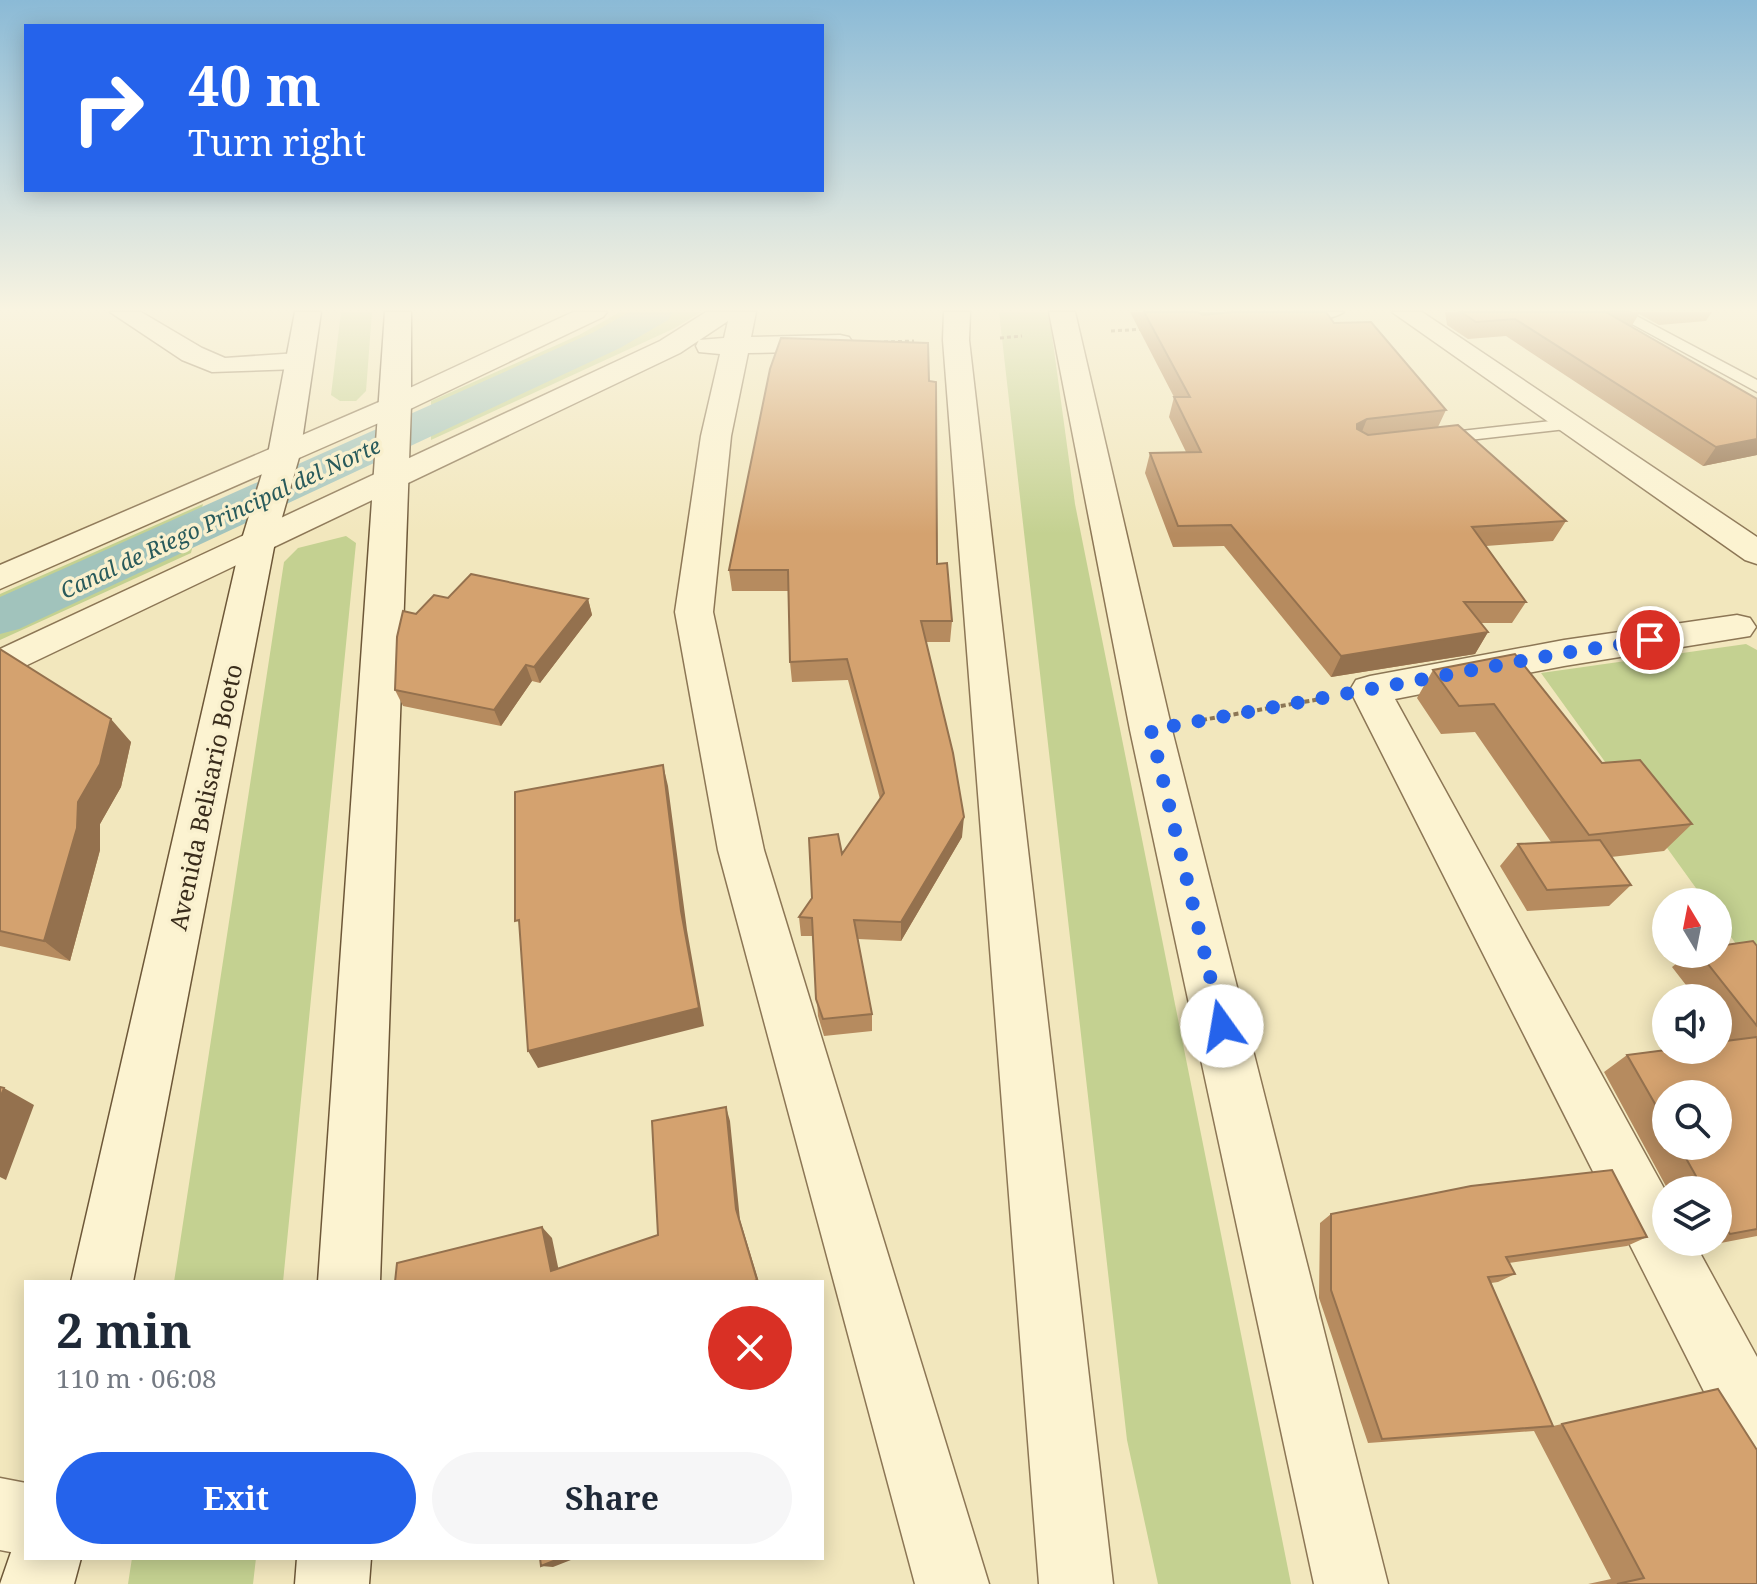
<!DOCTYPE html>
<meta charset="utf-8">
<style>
body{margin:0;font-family:"Noto Serif",serif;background:#f6f6f7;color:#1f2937;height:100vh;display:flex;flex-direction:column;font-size:30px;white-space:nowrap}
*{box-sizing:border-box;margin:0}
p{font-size:26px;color:#747a83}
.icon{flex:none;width:44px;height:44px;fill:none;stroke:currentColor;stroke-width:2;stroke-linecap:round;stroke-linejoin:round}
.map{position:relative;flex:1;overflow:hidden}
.details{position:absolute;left:24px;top:1280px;width:800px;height:280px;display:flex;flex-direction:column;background:#fff;border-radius:0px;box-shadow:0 4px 20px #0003}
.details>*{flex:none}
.hud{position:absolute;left:24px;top:24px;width:800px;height:168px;border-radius:0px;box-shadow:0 4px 20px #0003;background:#2563eb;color:#fff;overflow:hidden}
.needle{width:52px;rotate:350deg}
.fabs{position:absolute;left:1652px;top:888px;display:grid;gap:16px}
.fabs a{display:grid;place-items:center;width:80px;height:80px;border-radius:50%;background:#fff;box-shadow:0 4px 20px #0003;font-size:40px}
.pin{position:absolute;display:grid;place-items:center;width:68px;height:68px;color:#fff;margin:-34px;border:4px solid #fff;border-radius:50%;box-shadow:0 2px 8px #0007}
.me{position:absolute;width:88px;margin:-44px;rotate:347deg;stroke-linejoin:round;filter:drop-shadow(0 0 6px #0008)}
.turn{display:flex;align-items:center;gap:28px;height:168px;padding:0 32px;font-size:36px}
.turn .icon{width:104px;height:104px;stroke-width:2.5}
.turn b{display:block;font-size:56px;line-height:68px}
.round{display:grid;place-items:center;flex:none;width:84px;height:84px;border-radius:42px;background:#f6f6f7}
.summary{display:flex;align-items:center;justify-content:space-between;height:136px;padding:0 32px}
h1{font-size:48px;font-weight:700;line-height:60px}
.cta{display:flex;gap:16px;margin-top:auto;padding:16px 32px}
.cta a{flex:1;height:92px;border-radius:48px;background:#2563eb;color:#fff;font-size:32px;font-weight:700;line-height:92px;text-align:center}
.cta a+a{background:#f6f6f7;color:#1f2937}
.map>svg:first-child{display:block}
.green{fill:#c4d191}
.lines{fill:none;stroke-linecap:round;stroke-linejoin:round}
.canal{fill:#a1c3bc;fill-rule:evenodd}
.lane-casing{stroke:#8c7655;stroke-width:3}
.street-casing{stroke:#8c7655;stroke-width:3}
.secondary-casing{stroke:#6d5738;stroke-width:3}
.path-far1{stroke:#8c7655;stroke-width:3;stroke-dasharray:4 3;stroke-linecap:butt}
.path{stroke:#8c7655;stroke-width:4;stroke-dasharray:5 3;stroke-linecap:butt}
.lane{fill:#fcf3d1;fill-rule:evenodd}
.street{fill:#fcf3d1;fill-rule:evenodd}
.secondary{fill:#fcf3d1;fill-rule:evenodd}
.wall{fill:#b68b5f;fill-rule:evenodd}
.shaded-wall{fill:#94714e}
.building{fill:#d4a26f;stroke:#94714e;stroke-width:2}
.route{stroke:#2563eb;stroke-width:14;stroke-dasharray:0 25.2}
.labels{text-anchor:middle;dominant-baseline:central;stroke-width:7;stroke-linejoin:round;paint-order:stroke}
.far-water-label{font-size:22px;font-style:italic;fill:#285a5b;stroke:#f9f0ce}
.street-label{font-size:24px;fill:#392c1b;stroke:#f9f0ce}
</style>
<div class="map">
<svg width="1757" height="1584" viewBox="0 0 1757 1584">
<rect width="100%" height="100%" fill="#f2e7bd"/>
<path class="green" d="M341 312H372L366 391 356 401H340L331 395Z
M620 312H701L675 328 431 440V401L579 335Z
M999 312H1047L1051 328 1075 504 1291 1584H1158L1127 1440Z
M203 504 191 553 0 640V594Z
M346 536 356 543 283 1282H174L284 562 298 548Z
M1746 644 1757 650V973L1718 919V902H1706L1541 673Z
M132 1558H256L253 1584H128Z"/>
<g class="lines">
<path class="canal" d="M629 312H673L668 320 620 348 19 629 0 634V597L594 332Z"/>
<g class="lane-casing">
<path id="lane" d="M1295 312H1344C1333 320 1295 325 1284 317Z
M1610 312H1629L1757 380V392Z
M1569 419 1575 420V428L1434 444 1425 439 1434 434Z"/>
</g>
<g class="street-casing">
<path id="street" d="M110 312H141L202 348 225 358 298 353 308 355 312 361 308 367 298 369 212 372 182 360Z
M573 312H607L603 317 406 411 0 589V565L386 399Z
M706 312H756L751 337 840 335 849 337 853 343 849 349 840 351 748 353 731 436 713 612 764 850 989 1584H915L718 850 675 612 701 436 720 354 699 352 696 346 699 340 724 338 728 321 680 353 0 678V649L660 341Z
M944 312H970L969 340 1113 1584H1039L943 340Z
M1049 312H1075L1172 730 1388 1584H1314L1130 730Z
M1392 312H1422L1757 537V564L1745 560Z
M1737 615 1750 618 1756 627 1750 636 1564 666 1395 699 1666 1192V1242H1694L1757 1357V1459L1733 1449 1350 690 1356 680 1370 676 1564 640Z
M0 1478 26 1483V1555L0 1550Z"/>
</g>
<g class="secondary-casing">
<path id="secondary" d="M295 312H321L300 454 275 542 133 1282H71L241 542 268 454Z
M385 312H411V405L380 1282H318Z
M26 1529V1558H81L74 1584H0L18 1532Z
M297 1558H371L369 1584H295Z"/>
</g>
<path class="path-far1" d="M1111 331 1145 329
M1000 338 1022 336
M884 342 914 341"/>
<path class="path" d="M1202 720 1326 698"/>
<use href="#lane" class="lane"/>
<use href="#street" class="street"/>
<use href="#secondary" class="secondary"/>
</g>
<path class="wall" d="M1130 312H1326L1334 323 1446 410 1438 427 1566 521 1553 541 1486 546 1526 602 1512 623H1481L1488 632 1475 654 1331 677 1224 546 1173 547 1145 473 1150 453 1186 452 1169 417 1174 397Z
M1445 312H1712L1706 321 1659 325 1639 314 1631 327 1757 399V455L1703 466 1506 336 1468 339 1447 325Z
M937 564 952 621 950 642H926L962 837 901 941 858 939 872 1014V1031L824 1036 818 1016 813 936H801L799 917 880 799 848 680 792 682 790 662 789 591H732L729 570Z
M448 598 588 599 592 615 540 683 532 681 501 726 403 706 395 690 416 614Z
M0 649 131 742 121 787 100 824V850L70 961 0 946Z
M1433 670 1602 763 1692 824 1664 851 1611 857 1631 885 1609 906 1527 911 1500 866 1518 844 1551 842 1475 732 1441 734 1417 698Z
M1757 946V1236L1700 1247 1697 1242H1718V1190H1668L1604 1072 1627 1055 1728 1041 1718 1027V998H1696L1672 967 1689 954H1718ZM1666 1094 1718 1146H1666Z
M1331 1214 1647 1237 1627 1246 1509 1263 1515 1274 1498 1282 1491 1283 1553 1426 1718 1389 1757 1584H1588L1611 1579 1534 1431 1368 1443 1319 1298 1320 1223Z"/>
<path class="shaded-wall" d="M1191 312H1259L1198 318Z
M1367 419 1359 439 1357 424Z
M1757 439V455L1703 466 1716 447Z
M588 599 592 615 540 683 534 667Z
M1488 632 1475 654 1331 677 1341 656Z
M526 665 532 681 501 726 494 710Z
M111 719 131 742 121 787 100 824V850L70 961 44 941 78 802Z
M663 765 668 786 687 930 704 1026 538 1068 528 1051Z
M964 817 962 837 901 941V922Z
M4 1088 34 1105 6 1180 0 1177V1098Z
M726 1107 730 1121 740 1220 759 1282H752L736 1209Z
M542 1227 552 1238 561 1281 551 1271Z
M561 1558H576L553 1567 541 1566Z"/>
<path class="building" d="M1144 312H1198L1203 315 1232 312H1326L1334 323 1371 322 1446 410 1367 419 1357 424V429L1368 435 1458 425 1566 521 1472 527 1526 602H1464L1488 632 1341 656 1231 525 1178 526 1150 453 1201 452 1174 397H1190Z
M1461 312H1610H1606L1757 399V439L1716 447 1515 319 1476 322Z
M781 338 928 343 929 381 936 382 937 564 947 563 952 621H921L953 753 964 817 901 922 854 920 872 1014 823 1019 816 999 812 918 799 917 812 898 809 838 838 834 842 854 884 793 847 659 790 662 788 570H729L770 369Z
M471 574 588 599 534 667 526 665 494 710 395 690 397 637 403 611 416 614 434 595 448 598Z
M0 649 111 719 100 764 78 802 77 828 44 941 0 931Z
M1515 654 1602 763 1640 760 1692 824 1589 835 1494 704 1459 706 1433 670Z
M663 765 681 911 699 1008 528 1051 519 920 515 921V792Z
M1600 840 1631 885 1547 890 1518 844Z
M1753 941 1757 946V1026L1700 954H1718V946Z
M1757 1037V1229L1730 1234 1726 1228 1718 1227V1190H1697L1696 1176 1679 1146H1718V1094H1666V1123L1627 1055 1666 1050H1718V1042Z
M0 1087 4 1088 0 1098Z
M726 1107 736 1209 757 1280 752 1282H395L397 1263 542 1227 551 1271 658 1235 652 1121Z
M1612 1170 1647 1237 1506 1257 1515 1274 1488 1277 1553 1426 1382 1439 1331 1290V1214L1471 1186Z
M1718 1389 1757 1450V1584H1617L1644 1578 1562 1424Z
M540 1558H561L541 1566Z"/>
<linearGradient id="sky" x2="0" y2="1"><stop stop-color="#8bbad6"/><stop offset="0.58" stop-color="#f9f4e1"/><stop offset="1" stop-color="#f9f4e1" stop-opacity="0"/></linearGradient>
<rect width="1757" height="534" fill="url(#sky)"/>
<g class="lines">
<path class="route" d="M1222 1026 1151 730 1564 653 1650 640"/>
</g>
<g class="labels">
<g class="far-water-label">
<text transform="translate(220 517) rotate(-25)">Canal de Riego Principal del Norte</text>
</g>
<g class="street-label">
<text transform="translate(205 797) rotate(-78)">Avenida Belisario Boeto</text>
</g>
</g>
</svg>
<div class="fabs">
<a><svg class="needle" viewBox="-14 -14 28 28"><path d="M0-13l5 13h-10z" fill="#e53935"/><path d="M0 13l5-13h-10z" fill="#747a83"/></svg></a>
<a><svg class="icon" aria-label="sound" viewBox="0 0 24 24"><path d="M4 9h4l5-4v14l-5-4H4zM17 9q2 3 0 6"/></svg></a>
<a><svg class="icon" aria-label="search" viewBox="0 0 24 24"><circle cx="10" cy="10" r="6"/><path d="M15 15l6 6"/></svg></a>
<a><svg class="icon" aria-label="layers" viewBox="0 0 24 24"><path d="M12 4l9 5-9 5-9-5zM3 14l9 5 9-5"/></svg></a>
</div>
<div class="pin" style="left:1650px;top:640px;background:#d93025"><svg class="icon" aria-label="arrive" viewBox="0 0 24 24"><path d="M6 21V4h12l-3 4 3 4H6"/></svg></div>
<svg class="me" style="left:1222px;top:1026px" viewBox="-20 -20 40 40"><circle r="19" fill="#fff"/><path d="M0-13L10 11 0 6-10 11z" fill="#2563eb"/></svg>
<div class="hud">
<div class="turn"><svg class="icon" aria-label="right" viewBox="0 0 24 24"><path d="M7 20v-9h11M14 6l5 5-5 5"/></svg><div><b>40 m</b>Turn right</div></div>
</div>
<section class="details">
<div class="summary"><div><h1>2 min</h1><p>110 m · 06:08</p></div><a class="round" style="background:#d93025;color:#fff"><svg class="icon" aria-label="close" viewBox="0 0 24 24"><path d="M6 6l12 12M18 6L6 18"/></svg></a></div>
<div class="cta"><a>Exit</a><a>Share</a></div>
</section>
</div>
